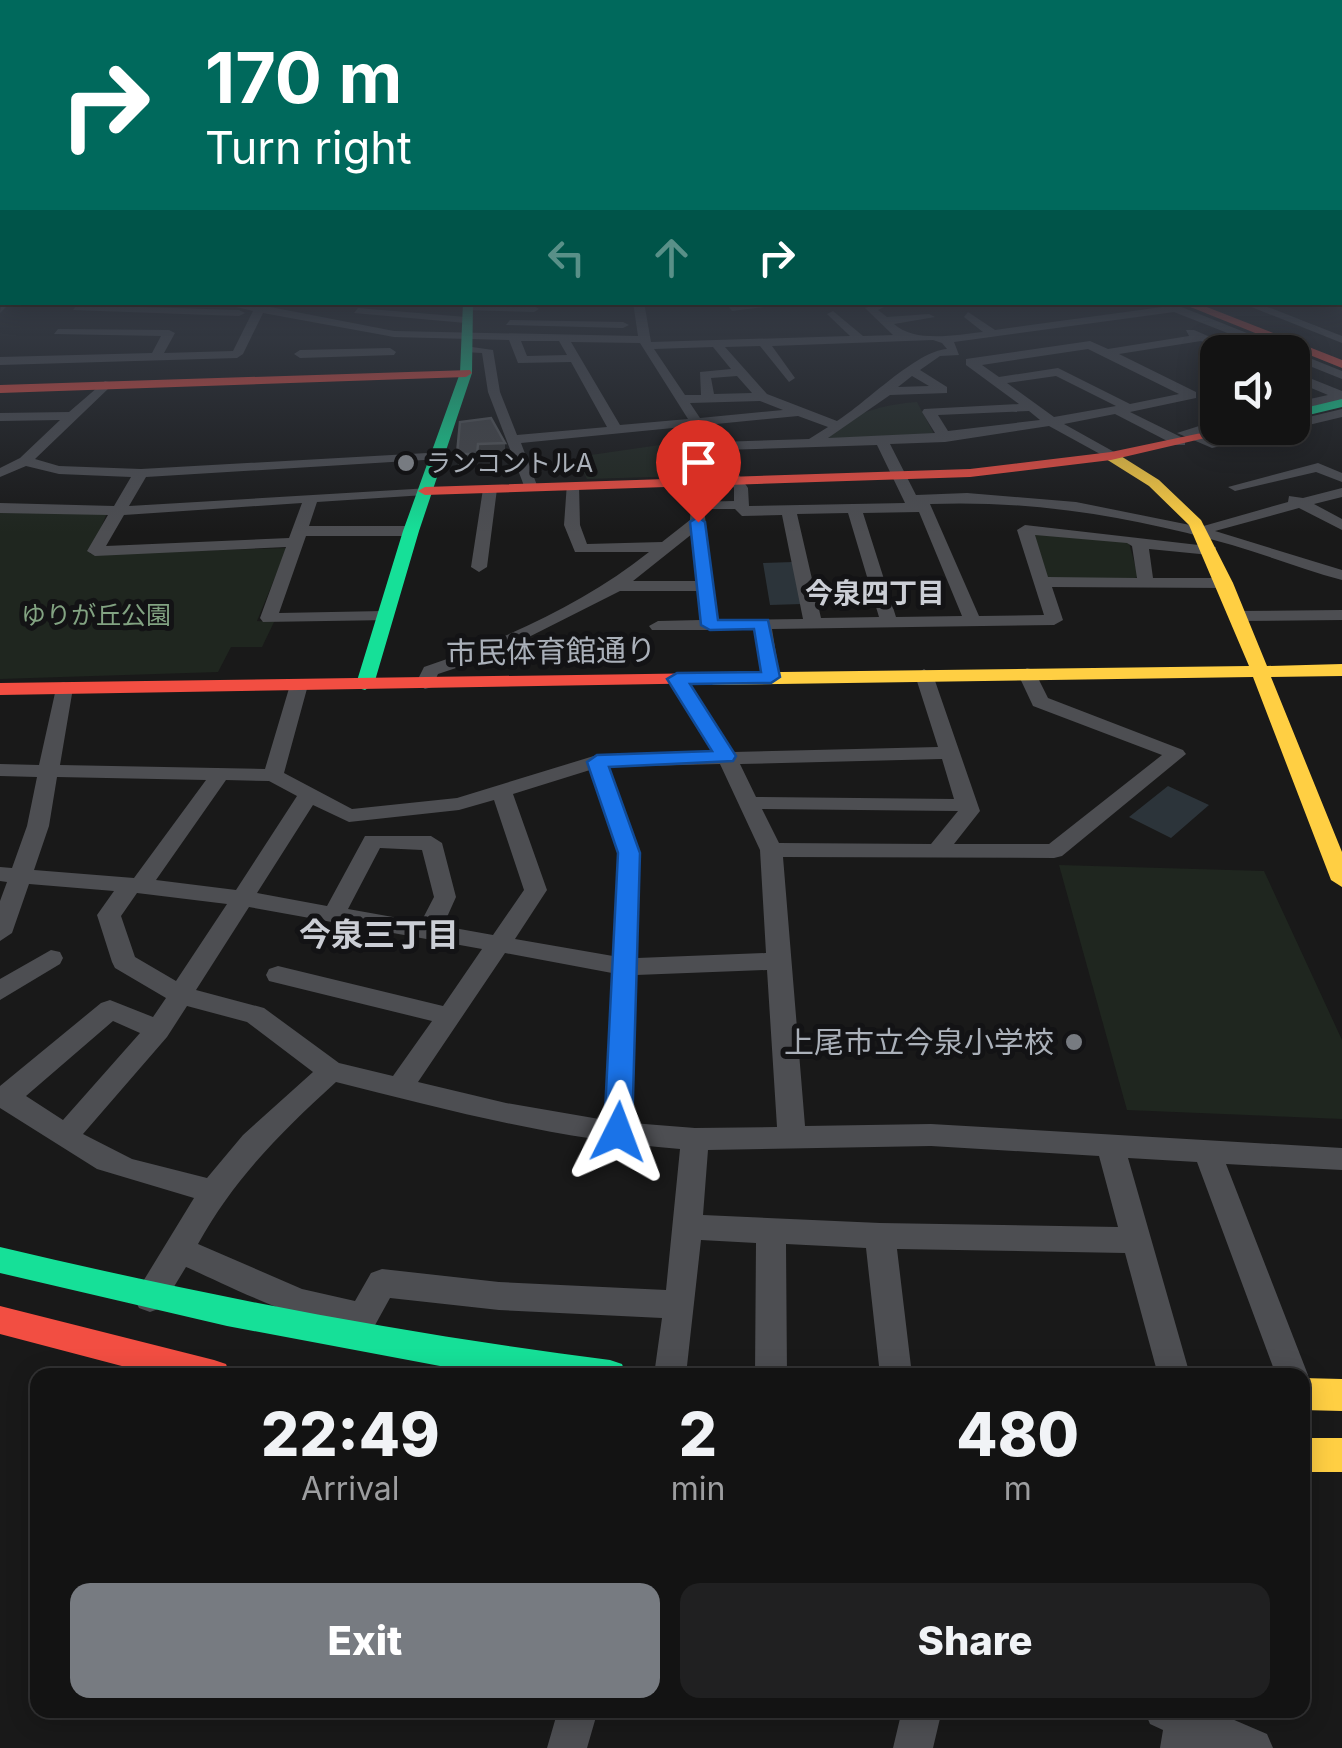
<!DOCTYPE html>
<meta charset="utf-8">
<style>
body{margin:0;font-family:Inter,"Noto Sans JP",sans-serif;background:#202021;color:#f1f3f6;height:100vh;display:flex;flex-direction:column;font-size:38px;white-space:nowrap}
*{box-sizing:border-box;margin:0}
p{font-size:32px;color:#9d9ea0}
.icon{flex:none;width:55px;height:55px;fill:none;stroke:currentColor;stroke-width:2;stroke-linecap:round;stroke-linejoin:round}
.map{position:relative;flex:1;overflow:hidden}
.details{position:absolute;left:30px;top:1368px;width:1280px;height:350px;display:flex;flex-direction:column;background:#131313;border-radius:20px;box-shadow:0 5px 25px #0003,0 0 0 2px #323233}
.details>*{flex:none}
.banner{position:absolute;left:0px;top:0px;width:1342px;height:305px;box-shadow:0 5px 25px #0003,0 0 0 2px #323233;background:#00695c;color:#fff;overflow:hidden}
.buttons{position:absolute;left:1200px;top:335px;display:grid;gap:20px}
.buttons a{display:grid;place-items:center;width:110px;height:110px;border-radius:20px;background:#131313;box-shadow:0 5px 25px #0003,0 0 0 2px #323233;font-size:50px}
.pin{position:absolute;display:grid;place-items:center;width:85px;height:85px;color:#fff;margin:-102px -42px;border-radius:50% 50% 50% 0;rotate:-45deg;box-shadow:0 0 10px #0007}
.pin .icon{rotate:45deg}
.me{position:absolute;width:110px;margin:-55px;rotate:3deg;stroke-linejoin:round;filter:drop-shadow(0 0 8px #0008)}
.turn{display:flex;align-items:center;gap:35px;height:210px;padding:0 40px;font-size:45px}
.turn .icon{width:130px;height:130px;stroke-width:2.5}
.turn b{display:block;font-size:70px;line-height:85px}
.lanes{display:flex;align-items:center;height:95px;padding:0 40px;background:#0003;justify-content:center;gap:50px;direction:ltr}
.lanes .off{opacity:.35}
.eta{display:flex;justify-content:space-evenly;align-items:center;height:170px;text-align:center}
.eta b{font-size:60px;font-weight:800;line-height:70px}
.primary-button{display:flex;gap:20px;margin-top:auto;padding:20px 40px}
.primary-button a{flex:1;height:115px;border-radius:20px;background:#777b81;color:#fff;font-size:40px;font-weight:800;line-height:115px;text-align:center}
.primary-button a+a{background:#202021;color:#f1f3f6}
.map>svg:first-child{display:block}
.green{fill:#1f261f}
.water{fill:#2c343a}
.lines{fill:none;stroke-linecap:round;stroke-linejoin:round}
.street{fill:#4d4e52;fill-rule:evenodd}
.fast{fill:#16e098;fill-rule:evenodd}
.slow{fill:#ffcf43;fill-rule:evenodd}
.jam{fill:#f24e42;fill-rule:evenodd}
.wall{fill:#3a3b3c}
.building{fill:#46474a;stroke:#56585b;stroke-width:2.5}
.route{fill:#1a73e8;stroke:#114b97;stroke-width:2.5}
.poi-dot{fill:#777b81;stroke:#131315;stroke-width:4}
.labels{text-anchor:middle;dominant-baseline:central;stroke-width:10;stroke-linejoin:round;paint-order:stroke}
.far-poi-label{font-size:25px;fill:#aab0b9;stroke:#131315;text-anchor:start}
.far-park-label{font-size:25px;fill:#82a382;stroke:#131315}
.far-neighbourhood-label{font-size:28px;font-weight:bold;fill:#cbced5;stroke:#131315}
.street-label{font-size:30px;fill:#aab0b9;stroke:#131315}
.poi-label{font-size:30px;fill:#aab0b9;stroke:#131315;text-anchor:end}
.neighbourhood-label{font-size:32px;font-weight:bold;fill:#cbced5;stroke:#131315}
</style>
<div class="map">
<svg width="1342" height="1748" viewBox="0 0 1342 1748">
<rect width="100%" height="100%" fill="#191919"/>
<path class="green" d="M917 402 935 436 826 441C844 413 887 404 917 402Z
M694 440 717 475 587 479 577 457Z
M0 509 107 513 90 554 287 548 257 621 274 622 262 647H231L218 672 0 679Z
M1038 533 1125 541 1129 543 1138 576 1133 580 1045 578 1032 536Z
M1059 865 1264 871 1342 1040V1119L1127 1110Z"/>
<path class="water" d="M793 562 802 604 770 605 763 563Z
M1168 786 1209 805 1171 838 1129 817Z"/>
<g class="lines">
<path class="street" d="M2 300 11 302 0 313Z
M216 302 260 305 394 331 638 336 633 302H644L651 342 850 336 827 314 833 311 863 336 893 335 865 308 881 303 886 306 878 310 887 317 929 314 935 317 894 324C915 343 955 335 983 332L964 317 968 312 995 330 1162 307 1159 302H1169L1342 371V379L1292 359V352H1276L1174 312 954 342 959 355 940 356 920 370 947 387V393L890 395 828 438 935 433 922 412 924 409 1019 404 966 365V359L1090 341 1108 349 1189 336 1186 330H1194L1245 352H1230L1201 341 1119 354 1196 392V398L1130 412 1185 439V445H1175L1115 414 1064 424 1116 453V459L1111 460 1049 426 945 442 890 444 916 495 967 493 1076 502 1200 527 1288 502 1289 496 1303 498 1342 488V497L1314 504 1342 519V530L1299 508 1215 531 1342 570V580C1305 570 1269 556 1232 545 1134 517 1033 500 930 504L979 616 1044 615 1017 530 1025 525 1216 547V553L1210 555 1149 549 1153 578H1225L1233 583 1225 588 1052 587 1063 620 1054 625 772 629 780 677 771 683 762 677 754 630H652L649 626 658 621 701 620 698 591H620L489 657 438 674 432 687 425 689 416 683 424 667C503 640 584 604 649 552H575L564 525 567 483 579 486 580 525 587 544 662 542 690 520 691 502 734 501V488L693 426 521 443 538 488 526 491 488 392 482 353 465 352V346L493 350 500 392 517 435 607 427 571 362 518 363 509 340 394 337 263 313 243 354 237 358 0 365V357L152 353 161 336 54 334 58 329 169 330 175 333 164 353 233 351 253 311ZM933 340 942 343 947 349C916 351 866 403 837 421L767 394 725 347 760 346 789 382 795 378 772 346ZM521 341H559L567 355 527 356ZM571 342 640 343 688 419 620 425ZM713 347 731 369 700 372 701 395H685L654 349ZM1088 349 1179 394 1130 404 1058 368 999 377 982 365ZM737 376 752 393 714 394 711 378ZM912 376 929 386 898 387ZM1056 376 1116 406 1054 417 1007 383ZM760 401 783 410 700 418 690 403ZM1029 411 1040 420 948 431 938 415ZM798 416 828 427 809 439 717 442 706 425ZM877 445 905 503 749 506 748 488 722 450ZM704 509H735L742 516 782 515 803 619 718 620ZM919 512 962 616 896 617 863 513ZM848 513 879 617 821 618 797 514ZM692 534 697 581H633ZM1035 535 1127 543 1132 546 1137 578 1048 577Z
M725 302 736 304 806 302 732 311Z
M1239 302H1255L1342 336V343Z
M77 305 239 310 245 313 239 316 73 310Z
M467 305 534 306 539 309 534 312 463 310Z
M358 308 466 317 472 320 466 323 354 313Z
M510 320 623 322 629 325 623 328 506 325Z
M390 348 396 352 394 355 300 358 294 354 300 350Z
M1292 371 1342 391V400L1292 411V403L1328 395 1292 380Z
M105 381 109 382V388L35 459 59 466 141 469 445 452 447 455 440 459 146 477 129 506 430 488 432 491 425 495 317 502 309 526H411L419 531 411 536H306L279 613 384 611 390 612V620L263 622 260 618 286 547 95 556 87 551 108 515 0 513V503L114 506 131 477 59 474 26 466 0 477V468L20 458 60 420 0 421V413L69 412ZM302 503 289 538 106 546 124 515Z
M1342 409V417L1212 448 1177 433 1218 420 1220 428 1198 434C1226 445 1262 428 1292 428V421Z
M1318 463 1342 473V482L1316 472 1235 491 1228 487Z
M490 485 497 489 487 567 479 572 471 567 483 489Z
M1342 610V620L1237 621 1228 616 1237 611Z
M1027 668 1034 670 1048 698 1183 750 1186 754 1062 856 1054 858 783 857 805 1126 931 1124 1342 1148V1170L1226 1164 1308 1375 1304 1386 1302 1375H1276L1197 1162 1128 1158 1190 1375H1158L1125 1253 897 1249 912 1375H880L866 1248 786 1244 787 1375H755L756 1243 701 1240 686 1375H654L662 1318 499 1310 390 1298 374 1327C336 1341 225 1284 186 1267L161 1308 150 1312 139 1308 134 1298 139 1288 194 1198 97 1169 0 1108V1086L101 1003 110 1000 153 1017 166 998 115 968 112 962 97 915 114 891 29 884 12 933 0 941V901L7 882 0 881V867L12 868 27 826 37 777 0 776V764L39 765 57 684 64 682 73 688 60 765 265 769 290 685 299 679 306 681 308 685 284 773 352 809 457 798 597 755 714 752 668 679 677 673 684 675 733 752 938 747 915 675 924 669 933 675 980 811 954 844H1049L1162 755 1033 706 1018 674ZM942 759 954 799 756 797 740 764ZM720 764 760 850 766 953 637 958 640 853 609 767ZM590 770 618 853 613 956 515 939 547 890 513 794ZM57 777 206 780 134 878 34 870 49 826ZM226 780 269 781 297 796 236 890 156 880ZM494 800 524 890 493 935 443 926 456 897 442 843 431 836H365L327 906 257 893 313 805 349 822 459 810ZM762 809 958 811 931 844 779 843ZM380 848 422 850 434 897 421 922 348 909ZM137 893 227 904 176 981 135 957 121 916ZM249 907 482 949 443 1006 278 966 269 969 266 975 269 981 432 1021 393 1076 339 1063 264 1008 196 990ZM505 953 612 973 605 1120 506 1103 418 1082ZM767 970 777 1127 695 1128 632 1123 636 975ZM187 1006 247 1022 313 1072 243 1135 207 1178 132 1159 83 1134 167 1037ZM113 1021 140 1033 63 1120 26 1096ZM336 1082C450 1111 562 1140 680 1149L666 1290 499 1282 382 1269 371 1273 355 1301 302 1289 198 1244C234 1179 281 1132 336 1082ZM931 1146 1099 1156 1118 1227 880 1223 703 1215 708 1150Z
M51 950 60 952 63 958 60 964 0 1000V979Z
M558 1710H598L587 1748H547Z
M902 1710H942L933 1748H893Z
M1144 1710H1211L1267 1734 1273 1748H1160L1163 1730 1150 1724Z"/>
<path class="fast" d="M463 302H473L472 373 419 531 374 684 365 690 358 688 356 684 403 531 460 373Z
M1342 399V407L1292 419V411Z
M0 1247C202 1295 404 1334 610 1360L622 1364 626 1375H497L456 1369 227 1326 0 1273Z"/>
<path class="slow" d="M1106 453H1116L1159 480 1201 520 1233 583 1267 666 1342 664V676L1271 677 1342 852V887L1331 880 1253 677 713 685 704 679 713 673 1249 666 1189 525 1149 486 1106 459Z
M1302 1378 1342 1379V1411L1302 1410Z
M1302 1438H1342V1472H1302Z"/>
<path class="jam" d="M1178 302H1194L1342 360V368Z
M470 370 472 373 466 377 0 393V385Z
M1225 428H1248L1111 460 970 477 425 495 418 491 425 487 970 469 1111 452Z
M713 673 720 675V683L0 695V683Z
M0 1306 214 1360 226 1364 230 1375H156L0 1334Z"/>
</g>
<path class="wall" d="M460 422 505 443V454H479L478 465H458L457 454Z"/>
<path class="building" d="M491 418 505 443 478 444 477 454H457L460 422Z"/>
<linearGradient id="sky" x2="0" y2="1"><stop stop-color="#0e0e0e"/><stop offset="0.54" stop-color="#383e49"/><stop offset="1" stop-color="#383e49" stop-opacity="0"/></linearGradient>
<rect width="1342" height="533" fill="url(#sky)"/>
<path class="route" d="M698 517 705 522 718 620H768L780 677 771 683 690 684 736 756 733 761 609 767 640 853 632 1132 628 1140 618 1144 608 1140 604 1132 618 853 587 762 597 755 712 751 667 679 677 673 761 672 754 629 710 630 701 625 690 522Z"/>
<g class="poi-dot">
<circle cx="406" cy="463" r="10"/>
<circle cx="1074" cy="1042" r="10"/>
</g>
<g class="labels">
<g class="far-poi-label">
<text x="426" y="463">ランコントルA</text>
</g>
<g class="far-park-label">
<text x="96" y="615">ゆりが丘公園</text>
</g>
<g class="far-neighbourhood-label">
<text x="875" y="593">今泉四丁目</text>
</g>
<g class="street-label">
<text transform="translate(551 651) rotate(-1)">市民体育館通り</text>
</g>
<g class="poi-label">
<text x="1054" y="1042">上尾市立今泉小学校</text>
</g>
<g class="neighbourhood-label">
<text x="379" y="934">今泉三丁目</text>
</g>
</g>
</svg>
<div class="buttons">
<a><svg class="icon" aria-label="sound" viewBox="0 0 24 24"><path d="M4 9h4l5-4v14l-5-4H4zM17 9q2 3 0 6"/></svg></a>
</div>
<div class="pin" style="left:698px;top:522px;background:#d93025"><svg class="icon" aria-label="arrive" viewBox="0 0 24 24"><path d="M6 21V4h12l-3 4 3 4H6"/></svg></div>
<svg class="me" style="left:618px;top:1132px" viewBox="-20 -20 40 40"><path d="M0-17L14 15 0 8-14 15z" fill="#1a73e8" stroke="#fff" stroke-width="4"/></svg>
<div class="banner">
<div class="turn"><svg class="icon" aria-label="right" viewBox="0 0 24 24"><path d="M7 20v-9h11M14 6l5 5-5 5"/></svg><div><b>170 m</b>Turn right</div></div>
<div class="lanes"><svg class="icon off" aria-label="left" viewBox="0 0 24 24"><path d="M17 20v-9H6M10 6l-5 5 5 5"/></svg><svg class="icon off" aria-label="ahead" viewBox="0 0 24 24"><path d="M12 20V5M6 11l6-6 6 6"/></svg><svg class="icon" aria-label="right" viewBox="0 0 24 24"><path d="M7 20v-9h11M14 6l5 5-5 5"/></svg></div>
</div>
<section class="details">
<div class="eta">
<div><b>22:49</b><p>Arrival</p></div>
<div><b>2</b><p>min</p></div>
<div><b>480</b><p>m</p></div>
</div>
<div class="primary-button"><a>Exit</a><a>Share</a></div>
</section>
</div>
